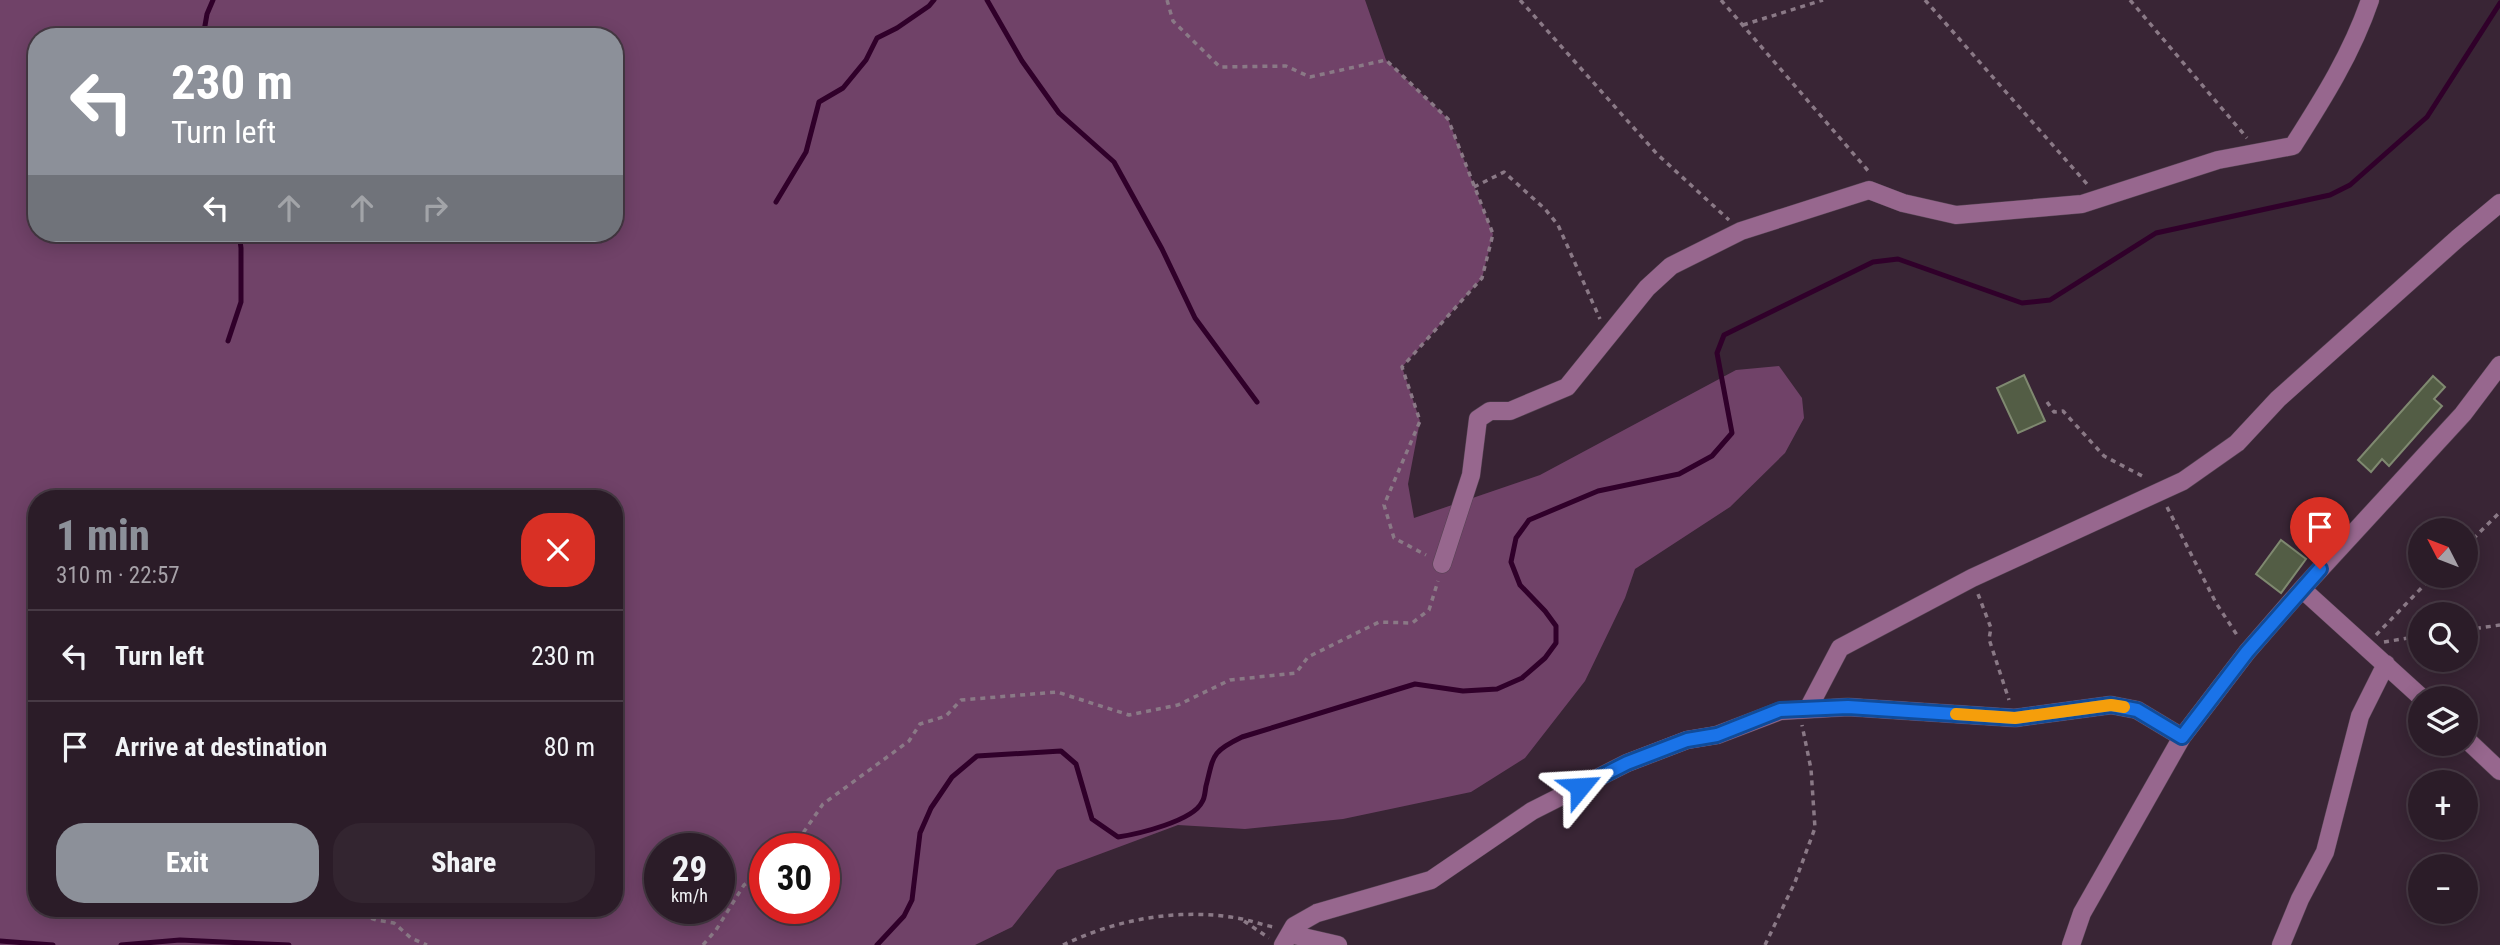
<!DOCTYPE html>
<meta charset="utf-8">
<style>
body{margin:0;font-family:"Roboto Condensed",sans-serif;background:#332530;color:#f1f3f6;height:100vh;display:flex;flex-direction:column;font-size:26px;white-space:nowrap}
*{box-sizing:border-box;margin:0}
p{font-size:23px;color:#a6a1a8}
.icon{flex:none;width:38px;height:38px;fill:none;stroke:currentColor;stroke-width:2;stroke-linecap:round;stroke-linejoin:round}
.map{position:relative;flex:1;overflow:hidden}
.drawer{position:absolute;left:28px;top:490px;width:595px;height:427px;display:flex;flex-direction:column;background:#2b1c28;border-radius:28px;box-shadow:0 4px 18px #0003,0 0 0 2px #473a45}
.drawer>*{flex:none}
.banner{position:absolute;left:28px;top:28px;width:595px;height:214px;border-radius:28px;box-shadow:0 4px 18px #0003,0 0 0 2px #473a45;background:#8c9099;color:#fff;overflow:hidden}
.needle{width:46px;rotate:312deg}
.fabs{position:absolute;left:2408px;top:518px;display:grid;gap:14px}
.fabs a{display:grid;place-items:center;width:70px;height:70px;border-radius:50%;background:#2b1c28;box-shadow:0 4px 18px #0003,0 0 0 2px #473a45;font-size:35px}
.speed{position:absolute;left:644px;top:833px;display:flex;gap:14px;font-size:35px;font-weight:700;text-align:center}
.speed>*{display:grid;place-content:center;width:91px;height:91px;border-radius:50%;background:#2b1c28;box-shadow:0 4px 18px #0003,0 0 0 2px #473a45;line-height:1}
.speed small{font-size:18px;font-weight:400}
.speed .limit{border:10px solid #d22;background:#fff;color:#111}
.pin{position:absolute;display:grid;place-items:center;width:60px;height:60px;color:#fff;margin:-72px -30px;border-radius:50% 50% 50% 0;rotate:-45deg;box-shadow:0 0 7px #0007}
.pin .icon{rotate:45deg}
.me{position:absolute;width:77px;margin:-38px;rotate:63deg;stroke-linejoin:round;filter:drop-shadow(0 0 5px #0008)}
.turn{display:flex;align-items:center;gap:24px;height:147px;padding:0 28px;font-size:32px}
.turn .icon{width:91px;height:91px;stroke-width:2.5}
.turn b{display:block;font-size:49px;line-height:60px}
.lanes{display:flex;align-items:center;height:66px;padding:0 28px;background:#0003;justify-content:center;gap:35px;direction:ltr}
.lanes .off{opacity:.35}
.round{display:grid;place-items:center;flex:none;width:74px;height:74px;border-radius:28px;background:#332530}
.summary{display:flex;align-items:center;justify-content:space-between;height:119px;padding:0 28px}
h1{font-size:42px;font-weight:800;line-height:52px;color:#8c9099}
.button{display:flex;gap:14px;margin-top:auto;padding:14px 28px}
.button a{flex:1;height:80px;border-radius:28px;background:#8c9099;color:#fff;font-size:28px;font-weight:800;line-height:80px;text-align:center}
.button a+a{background:#332530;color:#f1f3f6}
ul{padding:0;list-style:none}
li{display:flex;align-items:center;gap:21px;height:91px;padding:0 28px;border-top:2px solid #473a45}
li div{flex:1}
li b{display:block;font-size:26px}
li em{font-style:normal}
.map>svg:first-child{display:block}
.green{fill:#704268;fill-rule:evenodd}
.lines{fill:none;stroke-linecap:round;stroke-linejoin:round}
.stream{stroke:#30002a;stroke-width:5}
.building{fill:#535d45;stroke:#7f8970;stroke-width:2}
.minor-casing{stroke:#554352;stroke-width:19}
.path{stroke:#8a7986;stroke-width:3.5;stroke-dasharray:5 5;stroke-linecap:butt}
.minor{stroke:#97678e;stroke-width:18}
.route-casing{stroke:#114b97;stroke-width:18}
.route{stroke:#1a73e8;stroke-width:12}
.slow{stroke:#f59e0b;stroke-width:12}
</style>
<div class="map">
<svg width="2500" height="945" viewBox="0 0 2500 945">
<rect width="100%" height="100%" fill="#392535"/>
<path class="green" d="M0 0H1365L1386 60 1448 119 1493 234 1482 278 1402 367 1420 421 1408 484 1414 518 1540 475 1736 370 1779 366 1802 398 1804 418 1785 453 1730 507 1635 569 1625 598 1585 681 1525 758 1471 792 1343 819 1245 829 1178 825 1057 870 1012 927 975 945H0ZM37 37H614V233H37ZM37 499H614V908H37ZM660 849H719V908H660ZM765 849H824V908H765Z"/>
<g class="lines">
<path class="stream" d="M987 0 1022 61 1059 113 1114 162 1162 249 1195 318 1257 402
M203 37 207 14 213 0
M776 202 806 152 819 102 843 88 866 60 877 38 897 28 929 6 934 0
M228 341 241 302V248L239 233
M0 941 53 945
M121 945 180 940 289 945
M877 945 904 916 912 900 920 833 931 808 952 777 977 756 1061 751 1076 764 1092 819 1118 837C1138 834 1193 821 1202 802 1205 798 1205 791 1206 786 1214 755 1211 752 1242 737L1415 684 1463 691 1497 689 1522 678 1545 658 1556 643V626L1545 611 1520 585 1511 562 1516 538 1529 520 1598 491 1679 474 1712 456 1732 433 1717 353 1724 335 1873 262 1898 259 2022 303 2050 300 2156 233 2330 195 2350 185 2427 117 2500 3"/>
</g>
<path class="building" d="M2024 375 2045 421 2018 433 1997 388Z
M2433 376 2445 387 2434 399 2442 406 2389 466 2382 459 2371 472 2358 460Z
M2281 540 2306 559 2281 593 2256 574Z"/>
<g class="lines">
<g class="minor-casing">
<path id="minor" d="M1442 564 1471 475 1478 419 1490 411H1510L1567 387 1647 288 1671 266 1741 231 1869 190 1903 203 1956 215 2082 204 2218 160 2293 146C2323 99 2352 53 2370 0
M2302 589 2422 698
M1808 709 1840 648 1972 578 2183 481 2237 443 2278 399 2458 238 2500 203
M2466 739 2500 771
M1290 934 1338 945
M1283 945 1294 926 1317 913 1431 880 1532 811 1627 763 1687 740 1717 735 1780 711 1848 707 2015 718 2111 705 2137 710 2182 737
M2071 945 2082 913 2182 737 2247 652 2302 589 2463 414 2500 365
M2281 945 2300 899 2325 852 2360 716 2386 664"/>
</g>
<path class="path" d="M1167 0 1173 21 1220 67 1286 66 1310 77 1386 60 1448 119 1493 234 1482 278 1402 367 1420 421 1384 505 1394 538 1426 555
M1520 0 1657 154 1729 220
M1721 0 1870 173
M1925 0 2087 184
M2130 0 2247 138
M1743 25 1823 0
M1474 187 1504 172 1545 209 1558 225 1600 319
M2047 402 2054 412 2063 411 2104 456 2146 478
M2167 507 2216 603 2239 638
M2466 546 2500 512
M1978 594 1991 628 1989 639 2009 700
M2466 630 2500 625
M2376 635 2433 576
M2384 642 2420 636
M792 849 823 804 909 741 920 724 946 716 961 700 1057 692 1129 715 1178 705 1230 680 1296 673 1308 657 1379 622 1412 623 1429 610 1438 581
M343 908 376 920 394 923 411 938 427 945
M1244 921 1269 938
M703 945 716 930 744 885 765 870
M1063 945C1117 919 1178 908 1237 918 1250 920 1262 925 1274 927
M1765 945 1795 882 1815 828 1811 769 1802 725"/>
<use href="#minor" class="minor"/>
</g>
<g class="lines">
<g class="route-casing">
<path id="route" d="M1580 787 1627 763 1687 740 1717 735 1780 710 1848 707 2015 718 2111 705 2137 710 2182 737 2247 652 2320 569"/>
</g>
<use href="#route" class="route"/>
<path class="slow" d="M1956 714 2015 718 2111 705 2124 707"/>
</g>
</svg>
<div class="fabs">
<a><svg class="needle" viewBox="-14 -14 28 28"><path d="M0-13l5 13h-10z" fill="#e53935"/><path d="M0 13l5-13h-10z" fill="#a6a1a8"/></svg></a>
<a><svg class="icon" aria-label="search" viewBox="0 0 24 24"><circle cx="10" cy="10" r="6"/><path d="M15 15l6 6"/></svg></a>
<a><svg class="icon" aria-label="layers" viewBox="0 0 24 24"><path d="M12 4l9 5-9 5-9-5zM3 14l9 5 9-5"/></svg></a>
<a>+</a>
<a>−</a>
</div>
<div class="speed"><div>29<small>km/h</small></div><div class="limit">30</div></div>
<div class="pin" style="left:2320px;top:569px;background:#d93025"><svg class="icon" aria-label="arrive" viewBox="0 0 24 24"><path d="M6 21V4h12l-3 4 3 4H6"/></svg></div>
<svg class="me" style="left:1580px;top:787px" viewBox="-20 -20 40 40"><path d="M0-17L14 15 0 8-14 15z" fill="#1a73e8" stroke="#fff" stroke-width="4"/></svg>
<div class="banner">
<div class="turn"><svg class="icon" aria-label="left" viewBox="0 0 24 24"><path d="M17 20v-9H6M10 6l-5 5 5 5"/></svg><div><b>230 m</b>Turn left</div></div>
<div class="lanes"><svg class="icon" aria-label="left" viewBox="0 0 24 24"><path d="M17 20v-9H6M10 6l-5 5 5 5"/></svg><svg class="icon off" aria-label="ahead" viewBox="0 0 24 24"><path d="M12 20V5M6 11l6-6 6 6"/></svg><svg class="icon off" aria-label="ahead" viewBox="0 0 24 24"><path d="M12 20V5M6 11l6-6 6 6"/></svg><svg class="icon off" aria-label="right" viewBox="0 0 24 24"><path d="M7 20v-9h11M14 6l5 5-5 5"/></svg></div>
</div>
<section class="drawer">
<div class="summary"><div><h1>1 min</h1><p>310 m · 22:57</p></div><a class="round" style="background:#d93025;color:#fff"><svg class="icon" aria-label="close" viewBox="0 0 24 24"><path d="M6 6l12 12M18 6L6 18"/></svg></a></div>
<ul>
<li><svg class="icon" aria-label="left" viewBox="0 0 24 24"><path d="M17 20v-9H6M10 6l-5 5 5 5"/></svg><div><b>Turn left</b></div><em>230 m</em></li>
<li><svg class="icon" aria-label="arrive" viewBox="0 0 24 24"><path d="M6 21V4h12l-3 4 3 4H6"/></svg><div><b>Arrive at destination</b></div><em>80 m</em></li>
</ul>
<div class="button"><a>Exit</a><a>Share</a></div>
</section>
</div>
